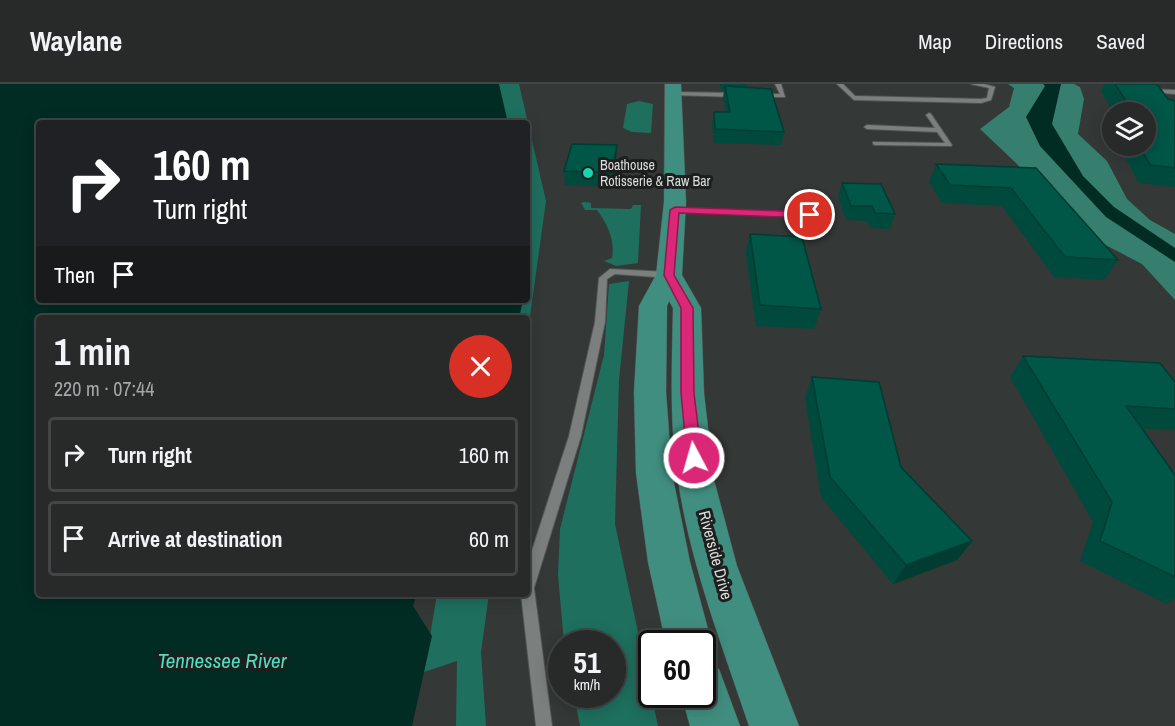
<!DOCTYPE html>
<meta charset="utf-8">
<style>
body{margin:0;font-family:"Archivo Narrow",sans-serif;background:#333635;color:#f1f3f6;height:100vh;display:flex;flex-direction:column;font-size:22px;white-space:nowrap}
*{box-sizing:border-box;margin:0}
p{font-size:20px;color:#a4a7a8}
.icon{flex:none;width:33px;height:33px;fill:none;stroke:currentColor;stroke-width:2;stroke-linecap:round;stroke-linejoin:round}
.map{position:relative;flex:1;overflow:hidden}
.side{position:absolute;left:36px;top:231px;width:494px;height:282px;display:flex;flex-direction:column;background:#272a29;border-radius:6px;box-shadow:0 3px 15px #0003,0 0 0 2px #434646}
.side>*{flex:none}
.banner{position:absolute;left:36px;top:36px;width:494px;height:183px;border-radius:6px;box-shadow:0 3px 15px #0003,0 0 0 2px #434646;background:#202124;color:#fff;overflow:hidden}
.controls{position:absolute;left:1102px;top:18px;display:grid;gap:12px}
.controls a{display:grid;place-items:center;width:54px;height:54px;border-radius:50%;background:#272a29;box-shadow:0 3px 15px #0003,0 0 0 2px #434646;font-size:30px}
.speed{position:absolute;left:548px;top:546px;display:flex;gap:12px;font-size:30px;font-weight:700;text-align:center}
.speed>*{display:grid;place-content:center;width:78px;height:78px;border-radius:50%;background:#272a29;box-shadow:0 3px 15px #0003,0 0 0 2px #434646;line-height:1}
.speed small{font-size:15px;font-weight:400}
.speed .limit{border:3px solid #111;border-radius:9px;background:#fff;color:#111}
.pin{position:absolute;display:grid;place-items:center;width:51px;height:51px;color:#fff;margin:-26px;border:3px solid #fff;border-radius:50%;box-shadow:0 2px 6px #0007}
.me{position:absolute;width:66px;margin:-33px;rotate:354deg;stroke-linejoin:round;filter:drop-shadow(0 0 4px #0008)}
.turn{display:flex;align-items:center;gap:21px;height:126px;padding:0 18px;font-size:27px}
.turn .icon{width:78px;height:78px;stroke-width:2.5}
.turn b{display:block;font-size:42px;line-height:51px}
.then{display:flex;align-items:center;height:57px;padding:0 18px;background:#0003;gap:12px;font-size:22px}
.round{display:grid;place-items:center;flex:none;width:63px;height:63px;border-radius:32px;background:#333635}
.summary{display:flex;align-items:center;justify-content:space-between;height:102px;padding:0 18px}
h1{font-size:36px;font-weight:700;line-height:45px}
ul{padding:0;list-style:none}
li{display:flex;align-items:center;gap:18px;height:75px;margin:0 12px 9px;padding:0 6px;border:3px solid #434646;border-radius:6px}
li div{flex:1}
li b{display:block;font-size:22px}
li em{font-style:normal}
header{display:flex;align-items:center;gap:36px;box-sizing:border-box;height:84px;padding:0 30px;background:#272a29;border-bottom:2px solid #434646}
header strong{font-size:28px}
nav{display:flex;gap:33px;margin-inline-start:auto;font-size:21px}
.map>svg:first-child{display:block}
.green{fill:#1e6f5e}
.forest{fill:#367e6d}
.water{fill:#002c23}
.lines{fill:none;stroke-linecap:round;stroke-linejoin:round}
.service-casing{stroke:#515453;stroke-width:2}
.primary-casing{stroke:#515453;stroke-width:1}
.service{fill:#7b807e;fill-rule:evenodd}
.primary{fill:#408e7f;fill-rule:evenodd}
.wall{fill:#004a3d}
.shaded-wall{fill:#003c32}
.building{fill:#005647;stroke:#003c32;stroke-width:1.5}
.route{fill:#db2777;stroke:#8e194d;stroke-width:1.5}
.poi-dot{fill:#15d5b3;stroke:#1d1f1e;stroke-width:2}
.labels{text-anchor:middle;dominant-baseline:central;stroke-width:6;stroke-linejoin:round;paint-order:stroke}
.far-poi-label{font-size:14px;fill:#d9dcdb;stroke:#1d1f1e;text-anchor:start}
.street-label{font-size:16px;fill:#d9dcdb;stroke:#1d1f1e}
.near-water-label{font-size:21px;font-style:italic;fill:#53dcbd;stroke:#1d1f1e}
</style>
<header>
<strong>Waylane</strong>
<nav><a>Map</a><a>Directions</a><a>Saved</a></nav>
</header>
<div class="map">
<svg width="1175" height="642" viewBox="0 0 1175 642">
<rect width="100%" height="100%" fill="#343837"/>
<path class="green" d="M475 0H519L546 117 527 254 526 234H482L485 216H526V39H488Z
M639 17 653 20 651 49 632 48 623 44 627 20Z
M584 118 591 119V124L631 125 633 121H641L638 179 616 182 604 177 612 174C615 156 608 141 597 126H585L581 119Z
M629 197 619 296 615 440 658 642H580L574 611 612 610V560L564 559 558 491 560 445 604 271 609 200Z
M437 510H489L481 568 486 642H456L457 577 424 588Z"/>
<path class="forest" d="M1008 0H1074L1080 3 1084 15 1078 50 1107 77 1127 115 1150 136 1175 150V216L1142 180 1065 140 1017 80 980 45 1009 23 1014 4Z"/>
<path class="water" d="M0 0H499L508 39H39V216H523L519 234H39V510H417L413 522 432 552 412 642H0Z
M1043 0H1061L1052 40 1083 92 1114 123 1175 164V178L1106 133 1040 62 1026 33 1045 2Z"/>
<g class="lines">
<g class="service-casing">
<path id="service" d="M775 0H781L785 13H759L758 12 761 10H780Z
M837 0H843L855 12 981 15 987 14 989 4 971 0H984L995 3 991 16 981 19 854 16Z
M1146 5 1175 6V10L1148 8Z
M671 8 736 9 739 11 736 13 673 11Z
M929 29 931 30 952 61 951 62 875 61 873 60V58L945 59 937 48 867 45 864 43 867 41 935 44 926 31Z
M672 124 810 129 814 131 810 133 675 128 671 126Z
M610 185 669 188 673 191 669 194 615 190 607 195 605 238 581 352 534 504 552 642H536L521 510H526V485L569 352 595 238 599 194Z"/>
</g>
<g class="primary-casing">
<path id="primary" d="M665 0H681L686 118 682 191 701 224 704 309 714 396 737 482 799 642H749C722 561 691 482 678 397 669 340 672 281 673 224L669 217 667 222 666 308 672 389 690 478 712 560 705 576 702 577V560H666L648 478 636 389 634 308 639 222 656 191 664 118Z
M702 578 719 585 740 642H690L681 610H702Z"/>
</g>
<use href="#service" class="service"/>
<use href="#primary" class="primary"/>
</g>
<path class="wall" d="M720 0H746L745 3 784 48 781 61 714 59 712 41 714 28H726L723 14 724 6H721Z
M1105 0H1157L1168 15 1175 17V103L1139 99 1119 62H1146V28H1113L1101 7Z
M616 75 612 103 565 101 564 87Z
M936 80 1036 84 1118 176 1104 196 1054 193 1002 122 942 119 929 98Z
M842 99 895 130 890 145 870 144 867 137 846 136 838 113Z
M750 150 821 225 814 245 756 242 746 169Z
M1023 272 1175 298V346L1142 345 1175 391V514L1167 520 1080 477 1093 438 1010 293Z
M812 293 972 457 957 476 893 500 821 413 805 314Z"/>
<path class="shaded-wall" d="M617 61 616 75 612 103V89Z
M972 457 957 476 893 500 906 481Z"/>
<path class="building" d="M1115 0H1157L1168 15 1175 17V84L1150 81 1139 62H1146V28H1133Z
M725 2 771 5 784 48 715 45 714 28H730Z
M572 60 617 61 612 89 564 87Z
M936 80 1036 84 1118 176 1065 173 1011 104 950 101Z
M842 99 881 100 895 130 875 129 872 122H851Z
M750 150 802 153 821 225 760 221Z
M1023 272 1160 279 1175 298V325L1126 322 1175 391V493L1100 457 1112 418Z
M812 293 879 298 901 383 972 457 906 481 830 393Z"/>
<path class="route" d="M675 123 810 128 815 131 810 134 679 129 674 191 693 224 694 309 702 374 699 378H689L687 374 681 309V224L664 191 670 126Z"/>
<circle class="poi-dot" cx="588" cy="89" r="6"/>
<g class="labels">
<g class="far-poi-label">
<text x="600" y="81">Boathouse<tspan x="600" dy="16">Rotisserie &amp; Raw Bar</tspan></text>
</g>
<g class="street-label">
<text transform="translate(716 471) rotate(75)">Riverside Drive</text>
</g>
<g class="near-water-label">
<text x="222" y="576">Tennessee River</text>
</g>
</g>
</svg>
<div class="controls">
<a><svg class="icon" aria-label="layers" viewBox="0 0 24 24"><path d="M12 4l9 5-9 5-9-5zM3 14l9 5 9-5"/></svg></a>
</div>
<div class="speed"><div>51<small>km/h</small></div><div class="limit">60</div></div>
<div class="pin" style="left:810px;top:131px;background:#d93025"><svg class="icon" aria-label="arrive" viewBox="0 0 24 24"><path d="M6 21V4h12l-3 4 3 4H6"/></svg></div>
<svg class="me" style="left:694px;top:374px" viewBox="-20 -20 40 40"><circle r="17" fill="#db2777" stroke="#fff" stroke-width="3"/><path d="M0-11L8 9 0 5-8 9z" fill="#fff"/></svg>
<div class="banner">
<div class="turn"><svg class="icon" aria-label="right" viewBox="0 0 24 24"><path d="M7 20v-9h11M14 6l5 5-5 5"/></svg><div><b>160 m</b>Turn right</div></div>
<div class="then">Then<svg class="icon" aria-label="arrive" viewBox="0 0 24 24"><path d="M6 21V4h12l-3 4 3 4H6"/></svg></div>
</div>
<section class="side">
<div class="summary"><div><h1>1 min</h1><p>220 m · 07:44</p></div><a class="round" style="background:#d93025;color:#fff"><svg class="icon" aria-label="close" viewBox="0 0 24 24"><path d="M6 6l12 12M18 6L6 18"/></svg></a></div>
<ul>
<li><svg class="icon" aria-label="right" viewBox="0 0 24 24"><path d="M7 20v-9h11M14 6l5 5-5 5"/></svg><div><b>Turn right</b></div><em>160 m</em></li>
<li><svg class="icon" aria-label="arrive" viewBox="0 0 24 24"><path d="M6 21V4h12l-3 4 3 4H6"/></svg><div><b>Arrive at destination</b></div><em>60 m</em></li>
</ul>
</section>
</div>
